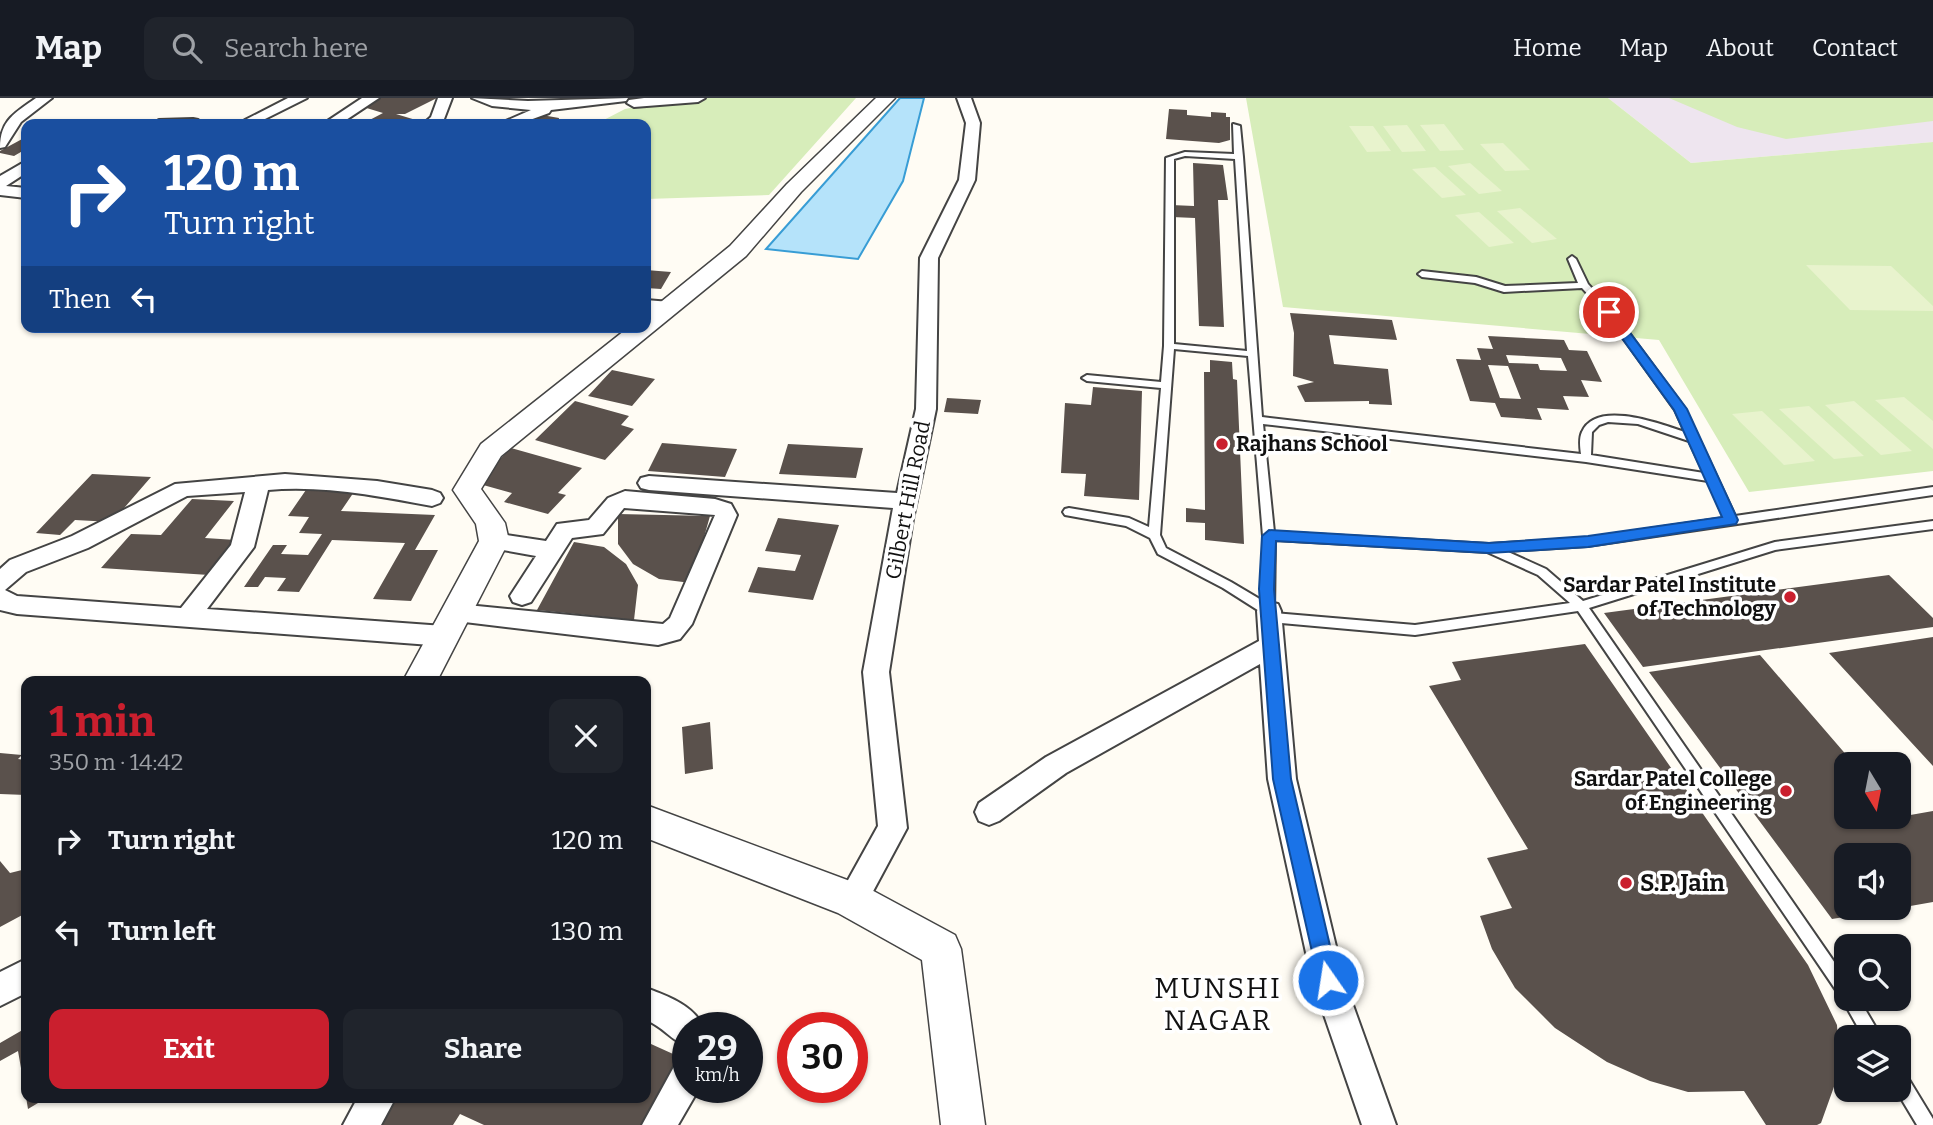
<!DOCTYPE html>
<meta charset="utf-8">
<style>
body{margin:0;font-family:Bitter,serif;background:#20242c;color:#f1f3f6;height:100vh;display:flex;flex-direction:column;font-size:26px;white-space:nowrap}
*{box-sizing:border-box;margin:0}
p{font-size:23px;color:#9ea1a6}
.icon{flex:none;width:38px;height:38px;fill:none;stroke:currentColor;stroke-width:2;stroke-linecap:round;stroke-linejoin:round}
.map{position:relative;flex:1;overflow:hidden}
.details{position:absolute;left:21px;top:578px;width:630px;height:427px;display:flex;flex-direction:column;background:#171b24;border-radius:14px;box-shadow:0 2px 5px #0004}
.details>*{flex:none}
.top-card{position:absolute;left:21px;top:21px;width:630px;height:214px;border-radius:14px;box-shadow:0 2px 5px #0004;background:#1a4fa0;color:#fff;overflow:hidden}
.needle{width:46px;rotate:170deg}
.tools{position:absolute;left:1834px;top:654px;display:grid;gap:14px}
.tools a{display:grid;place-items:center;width:77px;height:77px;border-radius:14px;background:#171b24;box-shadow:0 2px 5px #0004;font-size:35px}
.speed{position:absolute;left:672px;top:914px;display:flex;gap:14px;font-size:35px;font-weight:700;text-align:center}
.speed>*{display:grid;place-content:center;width:91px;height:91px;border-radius:50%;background:#171b24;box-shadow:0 2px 5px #0004;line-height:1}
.speed small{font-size:18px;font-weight:400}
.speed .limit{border:10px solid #d22;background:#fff;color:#111}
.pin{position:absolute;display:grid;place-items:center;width:60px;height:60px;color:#fff;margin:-30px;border:4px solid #fff;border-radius:50%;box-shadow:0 2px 7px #0007}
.me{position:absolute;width:77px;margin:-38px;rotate:347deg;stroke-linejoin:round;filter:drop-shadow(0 0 5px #0008)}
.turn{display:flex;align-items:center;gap:24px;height:147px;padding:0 28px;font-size:32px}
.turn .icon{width:91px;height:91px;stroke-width:2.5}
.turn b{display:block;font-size:49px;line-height:60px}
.then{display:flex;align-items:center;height:66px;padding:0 28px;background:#0003;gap:14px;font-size:26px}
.round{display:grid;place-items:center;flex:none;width:74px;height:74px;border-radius:14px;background:#20242c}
.overview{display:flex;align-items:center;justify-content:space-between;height:119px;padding:0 28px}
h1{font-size:42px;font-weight:700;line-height:52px;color:#ca1f2e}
.action{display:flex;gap:14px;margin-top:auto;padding:14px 28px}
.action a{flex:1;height:80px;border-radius:14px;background:#ca1f2e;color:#fff;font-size:28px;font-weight:700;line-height:80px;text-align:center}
.action a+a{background:#20242c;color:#f1f3f6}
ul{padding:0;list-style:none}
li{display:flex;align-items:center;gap:21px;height:91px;padding:0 28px}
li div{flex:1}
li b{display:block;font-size:26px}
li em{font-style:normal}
header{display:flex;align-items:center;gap:42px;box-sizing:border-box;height:98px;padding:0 35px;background:#171b24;border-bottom:2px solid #363941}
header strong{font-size:33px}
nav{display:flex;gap:38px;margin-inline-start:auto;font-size:24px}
.search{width:490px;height:63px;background:#20242c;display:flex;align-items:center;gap:18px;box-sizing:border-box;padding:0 24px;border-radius:14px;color:#9ea1a6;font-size:26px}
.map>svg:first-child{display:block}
.industrial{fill:#eee5ef}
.green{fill:#d7edba}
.pitch{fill:#e8f3cd}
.water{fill:#b5e3fa;stroke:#389dd5;stroke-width:2}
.building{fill:#5a514c;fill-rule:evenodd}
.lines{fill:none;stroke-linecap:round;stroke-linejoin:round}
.service-casing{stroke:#444;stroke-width:4}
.minor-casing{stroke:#444;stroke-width:4}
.tertiary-casing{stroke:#444;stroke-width:3}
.service{fill:#fff;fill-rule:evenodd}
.minor{fill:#fff;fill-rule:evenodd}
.tertiary{fill:#fff;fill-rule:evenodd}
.route{fill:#1a73e8;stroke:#114b97;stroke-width:2}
.poi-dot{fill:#ca1f2e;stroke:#fff;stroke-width:2.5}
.labels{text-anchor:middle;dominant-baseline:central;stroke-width:7;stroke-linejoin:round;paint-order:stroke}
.poi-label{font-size:21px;font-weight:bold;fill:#111;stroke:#fff;text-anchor:end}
.street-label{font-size:21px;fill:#111;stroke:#fff}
.near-poi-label{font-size:24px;font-weight:bold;fill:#111;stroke:#fff;text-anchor:start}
.near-neighbourhood-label{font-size:28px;letter-spacing:2px;fill:#111;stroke:#fff}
</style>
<header>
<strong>Map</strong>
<div class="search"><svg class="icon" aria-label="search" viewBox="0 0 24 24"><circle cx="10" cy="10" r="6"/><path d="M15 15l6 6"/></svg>Search here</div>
<nav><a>Home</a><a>Map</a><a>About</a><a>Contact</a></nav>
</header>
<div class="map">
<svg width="1933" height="1027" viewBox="0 0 1933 1027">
<rect width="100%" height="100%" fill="#fffcf4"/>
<path class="industrial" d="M1608 0H1933V44L1691 65Z"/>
<path class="green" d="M682 0H856L769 97 646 101V26H596L625 11Z
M1246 0H1608L1691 65 1933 44V373L1749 394 1659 242 1283 209Z
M1669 0H1933V23L1786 41 1737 29Z"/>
<path class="pitch" d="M1444 26 1464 52 1440 53 1420 27Z
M1407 27 1426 53 1402 54 1383 28Z
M1349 28H1373L1391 53 1367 54Z
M1503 45 1530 72 1505 73 1480 46Z
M1470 65 1502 93 1479 96 1448 68Z
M1435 69 1466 97 1442 100 1412 71Z
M1520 110 1557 141 1532 145 1497 113Z
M1479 114 1514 145 1489 149 1455 117Z
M1806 167 1891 168 1933 208V213L1850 212Z
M1904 299 1933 323V351L1875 302Z
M1854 303 1912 353 1881 357 1825 307Z
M1809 308 1864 358 1834 361 1779 311Z
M1762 313 1815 363 1784 367 1732 316Z"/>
<path class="water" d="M900 0H924L903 83 858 161 766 151Z"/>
<path class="building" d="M378 0H437L405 16H396L429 26H362L383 15 360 8Z
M1169 11 1187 12V17L1211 19V14L1226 15V19H1230V42L1219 45 1166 41Z
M542 17 559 20 558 26H526Z
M24 40 26 51 14 58 0 55V53Z
M1193 65 1223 67 1228 102H1218L1224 229 1199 228 1195 120 1172 119 1171 107 1194 108Z
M646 172 671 174 661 191 646 190Z
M1290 215 1392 222 1397 242 1329 237 1334 266 1388 271 1392 307 1369 306V303L1305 304 1297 288 1314 284 1293 278 1294 235Z
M1488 238 1564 242 1569 252 1587 253 1602 284 1581 282 1589 299 1563 298 1569 312 1537 310 1542 322 1501 319 1495 305 1470 303 1456 261 1481 262 1477 250 1493 251ZM1506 257 1561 260 1567 273 1540 272 1538 266 1509 265ZM1488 267 1508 268 1521 301 1500 300Z
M1210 262 1232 264 1233 281 1237 282 1244 446 1205 442V425L1186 424V410L1205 412 1204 274H1210Z
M612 272 655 281 632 308 588 298Z
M1093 289 1142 293 1139 402 1084 398 1086 376 1061 375 1065 305 1091 307Z
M947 300 981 302 978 316 944 314Z
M575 303 629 318 621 327 634 331 605 362 535 342Z
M662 345 737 351 725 379 648 373Z
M788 346 863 350 856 380 779 376Z
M511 350 582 370 558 395 566 397 548 416 504 404 512 395 476 385Z
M92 376 151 379 112 424 75 422 60 437 36 435Z
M308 389 356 391 341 413 435 417 415 452H438L411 503 373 501 405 445 332 442 299 494 277 493 286 480 265 479 258 489H244L273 447H287L281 456 308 457 322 436 299 435 309 419 288 418Z
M192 401 234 403 205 440 236 442 209 477 101 470 131 436 161 437Z
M618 416 710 418 691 485 659 481 633 466 618 446Z
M778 420 839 427 813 502 748 494 758 469 795 473 801 457 765 453Z
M574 444 604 449 626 466 638 487 634 522 537 512Z
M1889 477 1933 520V529L1643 569 1604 515Z
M1933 539V668L1829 555Z
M1585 546 1808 867 1837 927 1840 972 1821 1025 1817 1027H1766L1744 993 1688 994 1650 983 1607 964 1555 930 1515 890 1492 851 1480 818 1512 810 1487 760 1528 751 1429 588 1461 582 1452 564Z
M1760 557 1855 667H1846V719H1899L1933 713V804L1899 810V758H1846V810L1887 812 1832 821 1649 574Z
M710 624 713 671 685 676 682 629Z
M0 655 22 657 18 661 26 662V705L21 704 26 697 0 696Z
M0 763 10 775 26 771V815L0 829Z
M26 930V993H25L18 953 0 963V945Z
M651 946 682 960 645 1027H484L460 1016 453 1027H371L391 999H646V955Z
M26 999H48L28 1011Z"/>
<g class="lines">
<g class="service-casing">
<path id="service" d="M1233 26 1240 28 1243 59 1262 319 1581 356C1580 349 1579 340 1582 334 1596 301 1661 326 1685 334L1675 312 1606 216 1582 190 1504 194 1475 185 1422 179 1418 176 1422 173 1476 179 1505 188 1578 185 1568 161 1572 158 1576 161 1588 186 1612 212 1685 311 1735 418 1933 389V397L1588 448 1506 453 1546 471 1583 503 1775 444 1933 423V431L1775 452 1589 510 1846 881V901H1859L1882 940H1864L1842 901 1578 513 1415 537 1269 524 1265 522 1263 519 1264 516 1223 490 1158 456 1150 440 1126 428 1065 417 1063 414 1065 411 1069 410 1129 420 1149 429 1161 290 1087 283 1082 280 1087 277 1161 284 1164 248 1166 60 1185 54 1234 56ZM1185 58 1235 61 1247 253 1174 246V61ZM1174 251 1248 258 1263 438V503L1231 484 1166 450 1160 437ZM1608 324 1638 326 1689 343 1704 375 1591 357 1592 334 1599 327ZM1263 326 1586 364 1708 383 1724 420 1588 440 1489 446 1274 434ZM1275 442 1487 454 1538 477 1570 505 1415 527 1274 515Z
M1899 973 1905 975 1933 1021V1027H1917L1896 992H1899Z"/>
</g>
<g class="minor-casing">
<path id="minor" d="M36 0H52L21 24 5 49 0 50C0 22 15 15 36 0Z
M288 0H307L257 25H247L245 22Z
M362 0H379L340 26H323Z
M438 0H452L444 21 439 26H423L431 19Z
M472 0 528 3 628 0 626 3 551 12 549 15 519 26H499L531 12 492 8Z
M644 0H705L698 4 634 9 627 5 629 2Z
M957 0H971L980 25 975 82 938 160 936 311 913 421 889 574 907 730 863 812 852 816 841 812 837 802 878 728 863 574 893 410 649 392 641 390 638 385 641 380 649 378 897 395 916 311 920 160 959 82 966 25Z
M193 21 198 22 199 26H152L159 22Z
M26 63V75L6 88 26 90V100L0 97V78Z
M646 202 670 204 679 209 670 214 646 212Z
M285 376 377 383 432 392 440 395 443 400 440 405 432 408C379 398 322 387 268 392L254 449 207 511 444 528 453 531 456 538 453 545 444 548 17 516 0 512V471L10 462 72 438 175 386ZM245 394 231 447 181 510 17 498 5 492 26 474 88 450 187 398Z
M625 393 715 401 731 406 737 417 692 526 680 541 658 547 448 522 445 515 448 508 457 506 663 526 670 520 715 417 624 410 603 436 572 440 531 504 522 507 513 504 510 498 536 458 486 449 482 443 486 437 494 435 546 443 557 426 589 422 608 400Z
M1269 504 1278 506 1281 513 1296 681 1344 882 1396 1027H1362L1312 882 1268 681 1260 566 1066 675 999 723 989 727 979 723 975 714 979 705 1046 659 1259 543 1257 513 1260 506Z
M26 861V895L0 908V874Z
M646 890C667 898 694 907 703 929H688V949C672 943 662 928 646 922Z
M688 960V989H700L678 1027H642L676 965Z
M358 999H396L381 1027H343Z"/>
</g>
<g class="tertiary-casing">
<path id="tertiary" d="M876 0H895L801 94 746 158 501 358 481 391 505 425 509 443 437 583H403L479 443 476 426 453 392 481 346 629 229H646V216L730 148 787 86Z
M646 707 866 789 955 837 961 851 985 1027H941L922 862 838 815 646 740Z"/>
</g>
<use href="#service" class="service"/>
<use href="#minor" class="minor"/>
<use href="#tertiary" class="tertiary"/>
</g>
<path class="route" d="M1609 211 1613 212 1687 311 1738 422 1736 426 1588 449 1489 455 1276 443 1274 491 1291 681 1338 882 1335 889 1328 892 1320 889 1273 681 1259 491 1262 438 1269 432 1489 445 1588 438 1722 419 1674 312 1603 214Z"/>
<g class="poi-dot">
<circle cx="1222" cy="346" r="7"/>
<circle cx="1790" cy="499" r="7"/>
<circle cx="1786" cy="693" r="7"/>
<circle cx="1626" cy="785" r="7"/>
</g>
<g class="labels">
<g class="poi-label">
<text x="1236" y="346" text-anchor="start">Rajhans School</text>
<text x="1776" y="487">Sardar Patel Institute<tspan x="1776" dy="24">of Technology</tspan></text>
<text x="1772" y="681">Sardar Patel College<tspan x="1772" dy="24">of Engineering</tspan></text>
</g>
<g class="street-label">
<text transform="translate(908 402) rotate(-79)">Gilbert Hill Road</text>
</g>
<g class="near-poi-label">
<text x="1640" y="785">S.P. Jain</text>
</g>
<g class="near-neighbourhood-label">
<text x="1218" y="890">MUNSHI<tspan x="1218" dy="32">NAGAR</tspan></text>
</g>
</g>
</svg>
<div class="tools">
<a><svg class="needle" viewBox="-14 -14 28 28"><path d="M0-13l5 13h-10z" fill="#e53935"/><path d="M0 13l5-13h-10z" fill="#9ea1a6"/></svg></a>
<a><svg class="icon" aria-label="sound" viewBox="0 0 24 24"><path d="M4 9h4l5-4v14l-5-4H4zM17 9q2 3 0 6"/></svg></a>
<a><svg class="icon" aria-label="search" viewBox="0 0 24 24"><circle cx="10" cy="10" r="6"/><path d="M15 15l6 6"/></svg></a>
<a><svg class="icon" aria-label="layers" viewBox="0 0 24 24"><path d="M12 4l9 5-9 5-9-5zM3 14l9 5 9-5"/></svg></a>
</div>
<div class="speed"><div>29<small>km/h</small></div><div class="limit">30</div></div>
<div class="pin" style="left:1609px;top:214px;background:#d93025"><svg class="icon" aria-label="arrive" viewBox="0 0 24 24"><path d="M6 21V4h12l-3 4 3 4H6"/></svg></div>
<svg class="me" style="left:1328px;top:882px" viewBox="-20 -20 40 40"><circle r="17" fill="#1a73e8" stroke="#fff" stroke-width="3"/><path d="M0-11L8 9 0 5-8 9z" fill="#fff"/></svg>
<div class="top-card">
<div class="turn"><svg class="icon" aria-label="right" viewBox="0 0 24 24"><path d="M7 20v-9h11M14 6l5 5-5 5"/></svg><div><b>120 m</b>Turn right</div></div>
<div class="then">Then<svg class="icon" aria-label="left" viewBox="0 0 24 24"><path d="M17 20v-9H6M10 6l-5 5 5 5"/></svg></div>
</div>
<section class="details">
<div class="overview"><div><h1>1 min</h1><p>350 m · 14:42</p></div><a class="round"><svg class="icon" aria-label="close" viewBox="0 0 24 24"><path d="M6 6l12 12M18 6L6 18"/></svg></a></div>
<ul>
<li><svg class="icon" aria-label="right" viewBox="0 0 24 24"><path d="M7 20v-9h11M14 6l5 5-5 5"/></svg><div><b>Turn right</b></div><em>120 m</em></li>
<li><svg class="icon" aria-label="left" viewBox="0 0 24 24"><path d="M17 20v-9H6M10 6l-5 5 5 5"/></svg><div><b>Turn left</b></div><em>130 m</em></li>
</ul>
<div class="action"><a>Exit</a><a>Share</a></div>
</section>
</div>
